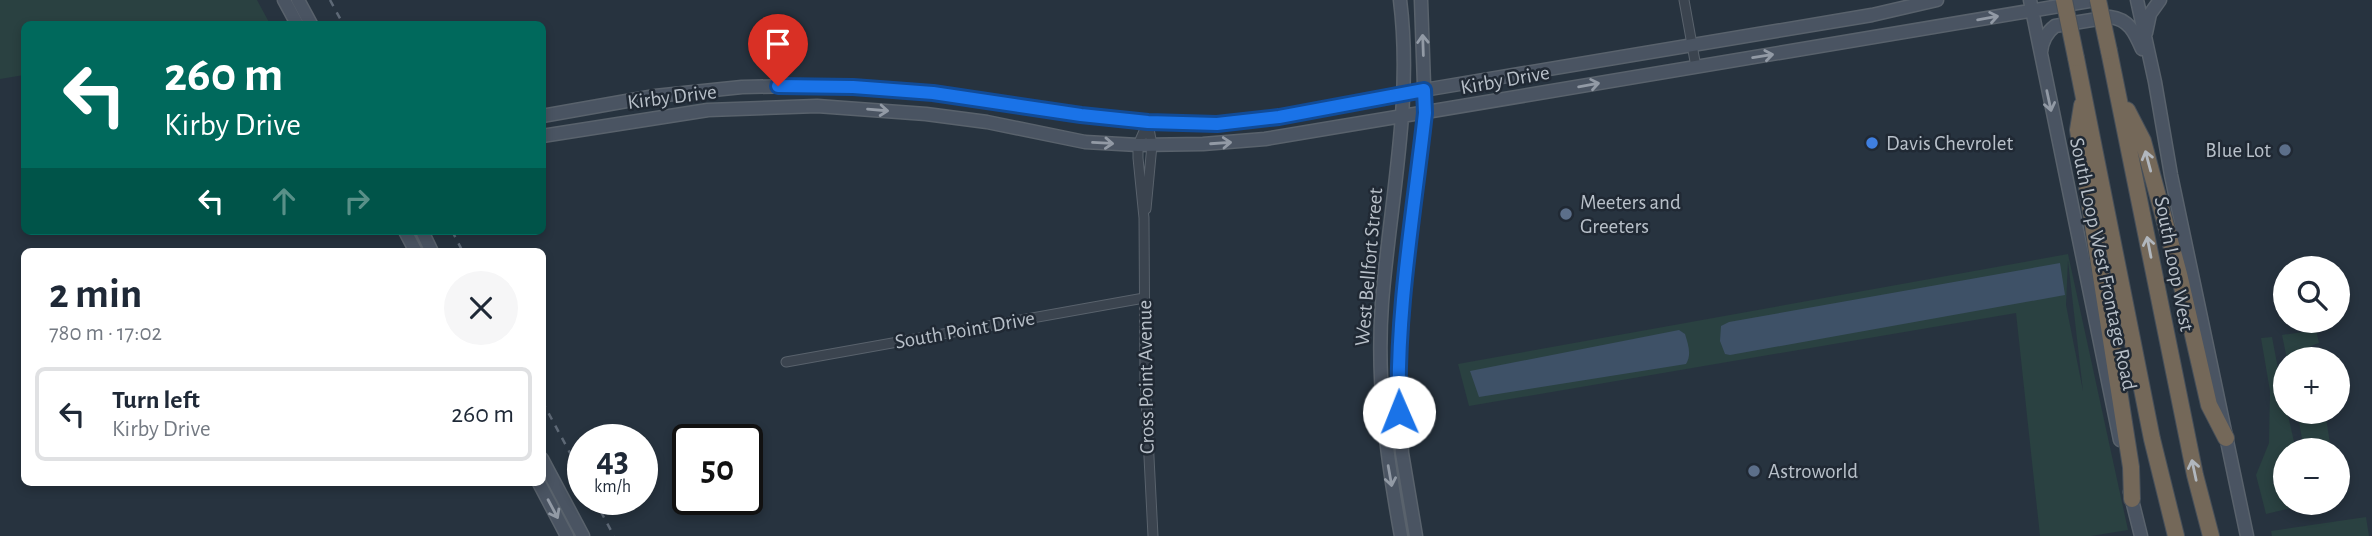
<!DOCTYPE html>
<meta charset="utf-8">
<style>
body{margin:0;font-family:"Alegreya Sans",sans-serif;background:#f6f6f7;color:#1f2937;height:100vh;display:flex;flex-direction:column;font-size:26px;white-space:nowrap}
*{box-sizing:border-box;margin:0}
p{font-size:23px;color:#747a83}
.icon{flex:none;width:38px;height:38px;fill:none;stroke:currentColor;stroke-width:2;stroke-linecap:round;stroke-linejoin:round}
.map{position:relative;flex:1;overflow:hidden}
.sheet{position:absolute;left:21px;top:248px;width:525px;height:238px;display:flex;flex-direction:column;background:#fff;border-radius:10px;box-shadow:0 4px 10px #0003}
.sheet>*{flex:none}
.banner{position:absolute;left:21px;top:21px;width:525px;height:214px;border-radius:10px;box-shadow:0 4px 10px #0003;background:#00695c;color:#fff;overflow:hidden}
.controls{position:absolute;left:2273px;top:256px;display:grid;gap:14px}
.controls a{display:grid;place-items:center;width:77px;height:77px;border-radius:50%;background:#fff;box-shadow:0 4px 10px #0003;font-size:35px}
.speed{position:absolute;left:567px;top:424px;display:flex;gap:14px;font-size:35px;font-weight:700;text-align:center}
.speed>*{display:grid;place-content:center;width:91px;height:91px;border-radius:50%;background:#fff;box-shadow:0 4px 10px #0003;line-height:1}
.speed small{font-size:18px;font-weight:400}
.speed .limit{border:4px solid #111;border-radius:10px;background:#fff;color:#111}
.pin{position:absolute;display:grid;place-items:center;width:60px;height:60px;color:#fff;margin:-72px -30px;border-radius:50% 50% 50% 0;rotate:-45deg;box-shadow:0 0 7px #0007}
.pin .icon{rotate:45deg}
.me{position:absolute;width:77px;margin:-38px;rotate:359deg;stroke-linejoin:round;filter:drop-shadow(0 0 5px #0008)}
.turn{display:flex;align-items:center;gap:24px;height:147px;padding:0 28px;font-size:32px}
.turn .icon{width:91px;height:91px;stroke-width:2.5}
.turn b{display:block;font-size:49px;line-height:60px}
.lanes{display:flex;align-items:center;height:66px;padding:0 28px;background:#0003;justify-content:center;gap:35px;direction:ltr}
.lanes .off{opacity:.35}
.round{display:grid;place-items:center;flex:none;width:74px;height:74px;border-radius:37px;background:#f6f6f7}
.overview{display:flex;align-items:center;justify-content:space-between;height:119px;padding:0 28px}
h1{font-size:42px;font-weight:700;line-height:52px}
ul{padding:0;list-style:none}
li{display:flex;align-items:center;gap:21px;height:94px;margin:0 14px 10px;padding:0 14px;border:4px solid #e0e1e3;border-radius:10px}
li div{flex:1}
li b{display:block;font-size:26px}
li em{font-style:normal}
.map>svg:first-child{display:block}
.green{fill:#2a4141;fill-rule:evenodd}
.water{fill:#3e5167}
.lines{fill:none;stroke-linecap:round;stroke-linejoin:round}
.street-casing{stroke:#59626c;stroke-width:11}
.secondary-casing{stroke:#59626c;stroke-width:15}
.highway-casing{stroke:#464f59;stroke-width:18}
.street{stroke:#3b444f;stroke-width:9}
.secondary{stroke:#4a5462;stroke-width:12}
.highway{stroke:#746859;stroke-width:16}
.rail{stroke:#5e6976;stroke-width:2.5;stroke-dasharray:7 7;stroke-linecap:butt}
.highway-bridge-casing{stroke:#464f59;stroke-width:18;stroke-linecap:butt}
.highway-bridge{stroke:#746859;stroke-width:16}
.oneway{stroke:#929aa5}
.oneway2{stroke:#b1b7be}
.route-casing{stroke:#114b97;stroke-width:18}
.route{stroke:#1a73e8;stroke-width:12}
.shop-dot{fill:#3f7fe0;stroke:#202934;stroke-width:2.5}
.service-dot{fill:#5c6f8a;stroke:#202934;stroke-width:2.5}
.labels{text-anchor:middle;dominant-baseline:central;stroke-width:5;stroke-linejoin:round;paint-order:stroke}
.street-label{font-size:21px;fill:#b8c0c9;stroke:#202934}
.poi-label{font-size:21px;fill:#b8c0c9;stroke:#202934;text-anchor:start}
</style>
<div class="map">
<svg width="2372" height="536" viewBox="0 0 2372 536">
<rect width="100%" height="100%" fill="#27333f"/>
<path class="green" d="M0 0H257L270 24H24V75L0 79Z
M2068 254 2128 530 2091 536H2040L2016 313 1469 406 1458 364ZM2068 260V261L2083 391 2066 305Z
M2316 330 2319 343C2307 346 2296 359 2287 359L2282 335Z
M2272 337 2286 411H2287L2295 446V450H2286L2285 472 2272 482 2279 489 2285 485 2286 502H2316L2266 514 2256 475 2269 443 2270 391 2261 338Z
M2297 411H2325L2331 450H2304Z
M2366 517 2369 536H2272L2271 531Z"/>
<path class="water" d="M2060 263 2065 295 1730 355 1725 354 1720 341 1721 326 1729 322Z
M1679 330 1685 334C1688 344 1692 355 1686 364L1479 397 1470 371Z"/>
<g class="lines">
<g class="street-casing">
<path id="street" d="M1684 0 1696 67
M1148 122 1138 145V158L1144 218 1145 378 1153 536
M1146 209 1152 145 1148 123
M786 362 1144 298"/>
</g>
<g class="secondary-casing">
<path id="secondary" d="M284 0 297 24
M298 0 311 24
M1400 0C1413 102 1390 201 1382 303 1376 382 1387 459 1401 536
M2030 0 2120 440
M2137 0 2155 82 2171 175 2247 536
M2146 33 2150 14 2160 0
M2041 52C2042 41 2046 33 2055 26L2110 17C2129 19 2135 33 2142 49
M542 116 655 96 742 87 798 86 853 87 933 93 1081 115 1148 122 1217 124 1279 117 1424 90 1872 15 1937 0
M542 136 708 110 817 106 926 114 987 122 1085 142 1138 145 1203 144 1265 139 2095 0
M405 231 416 252
M422 231 432 252
M542 459 583 536
M539 483 567 536
M2130 492 2141 536
M1416 536 1402 453 1398 374 1402 304 1425 113 1421 0"/>
</g>
<g class="highway-casing">
<path id="highway" d="M2109 51 2195 475 2211 536
M2076 58 2152 439 2176 536
M2082 105 2078 130 2131 467 2132 499
M2127 110 2143 141 2179 274 2209 405 2226 438"/>
</g>
<use href="#street" class="street"/>
<use href="#secondary" class="secondary"/>
<use href="#highway" class="highway"/>
<path class="rail" d="M330 0 343 24
M452 231 463 252
M542 401 583 477
M594 499 614 536"/>
<g class="highway-bridge-casing">
<path id="highway-bridge" d="M2064 0 2076 58
M2098 0 2109 51"/>
</g>
<use href="#highway-bridge" class="highway-bridge"/>
</g>
<defs><path id="oneway-shaft" d="M-6 0H5M1.5-3L5.5 0L1.5 3" fill="none" stroke-width="1.6" stroke-linecap="round" stroke-linejoin="round" transform="scale(1.75)"/></defs>
<g class="oneway">
<use href="#oneway-shaft" transform="translate(1988 18) rotate(-10)"/>
<use href="#oneway-shaft" transform="translate(1423 45) rotate(-92)"/>
<use href="#oneway-shaft" transform="translate(1763 56) rotate(-9)"/>
<use href="#oneway-shaft" transform="translate(1589 85) rotate(-10)"/>
<use href="#oneway-shaft" transform="translate(2049 101) rotate(78)"/>
<use href="#oneway-shaft" transform="translate(878 110) rotate(5)"/>
<use href="#oneway-shaft" transform="translate(1103 143) rotate(3)"/>
<use href="#oneway-shaft" transform="translate(1221 143) rotate(-4)"/>
<use href="#oneway-shaft" transform="translate(1390 476) rotate(80)"/>
<use href="#oneway-shaft" transform="translate(553 509) rotate(62)"/>
</g>
<g class="oneway2">
<use href="#oneway-shaft" transform="translate(2148 161) rotate(-105)"/>
<use href="#oneway-shaft" transform="translate(2149 247) rotate(-101)"/>
<use href="#oneway-shaft" transform="translate(2194 470) rotate(-102)"/>
</g>
<g class="lines">
<g class="route-casing">
<path id="route" d="M778 86 853 87 933 93 1081 115 1148 122 1217 124 1279 117 1424 90 1425 113C1414 212 1396 312 1399 412"/>
</g>
<use href="#route" class="route"/>
</g>
<circle class="shop-dot" cx="1872" cy="143" r="7"/>
<g class="service-dot">
<circle cx="2285" cy="150" r="7"/>
<circle cx="1566" cy="214" r="7"/>
<circle cx="1754" cy="471" r="7"/>
</g>
<g class="labels">
<g class="street-label">
<text transform="translate(1505 80) rotate(-10)">Kirby Drive</text>
<text transform="translate(672 97) rotate(-7)">Kirby Drive</text>
<text transform="translate(2103 264) rotate(78)">South Loop West Frontage Road</text>
<text transform="translate(2174 264) rotate(79)">South Loop West</text>
<text transform="translate(1369 267) rotate(-85)">West Bellfort Street</text>
<text transform="translate(965 330) rotate(-10)">South Point Drive</text>
<text transform="translate(1146 377) rotate(-91)">Cross Point Avenue</text>
</g>
<g class="poi-label">
<text x="1886" y="143">Davis Chevrolet</text>
<text x="2271" y="150" text-anchor="end">Blue Lot</text>
<text x="1580" y="202">Meeters and<tspan x="1580" dy="24">Greeters</tspan></text>
<text x="1768" y="471">Astroworld</text>
</g>
</g>
</svg>
<div class="controls">
<a><svg class="icon" aria-label="search" viewBox="0 0 24 24"><circle cx="10" cy="10" r="6"/><path d="M15 15l6 6"/></svg></a>
<a>+</a>
<a>−</a>
</div>
<div class="speed"><div>43<small>km/h</small></div><div class="limit">50</div></div>
<div class="pin" style="left:778px;top:86px;background:#d93025"><svg class="icon" aria-label="arrive" viewBox="0 0 24 24"><path d="M6 21V4h12l-3 4 3 4H6"/></svg></div>
<svg class="me" style="left:1399px;top:412px" viewBox="-20 -20 40 40"><circle r="19" fill="#fff"/><path d="M0-13L10 11 0 6-10 11z" fill="#1a73e8"/></svg>
<div class="banner">
<div class="turn"><svg class="icon" aria-label="left" viewBox="0 0 24 24"><path d="M17 20v-9H6M10 6l-5 5 5 5"/></svg><div><b>260 m</b>Kirby Drive</div></div>
<div class="lanes"><svg class="icon" aria-label="left" viewBox="0 0 24 24"><path d="M17 20v-9H6M10 6l-5 5 5 5"/></svg><svg class="icon off" aria-label="ahead" viewBox="0 0 24 24"><path d="M12 20V5M6 11l6-6 6 6"/></svg><svg class="icon off" aria-label="right" viewBox="0 0 24 24"><path d="M7 20v-9h11M14 6l5 5-5 5"/></svg></div>
</div>
<section class="sheet">
<div class="overview"><div><h1>2 min</h1><p>780 m · 17:02</p></div><a class="round"><svg class="icon" aria-label="close" viewBox="0 0 24 24"><path d="M6 6l12 12M18 6L6 18"/></svg></a></div>
<ul>
<li><svg class="icon" aria-label="left" viewBox="0 0 24 24"><path d="M17 20v-9H6M10 6l-5 5 5 5"/></svg><div><b>Turn left</b><p>Kirby Drive</p></div><em>260 m</em></li>
</ul>
</section>
</div>
